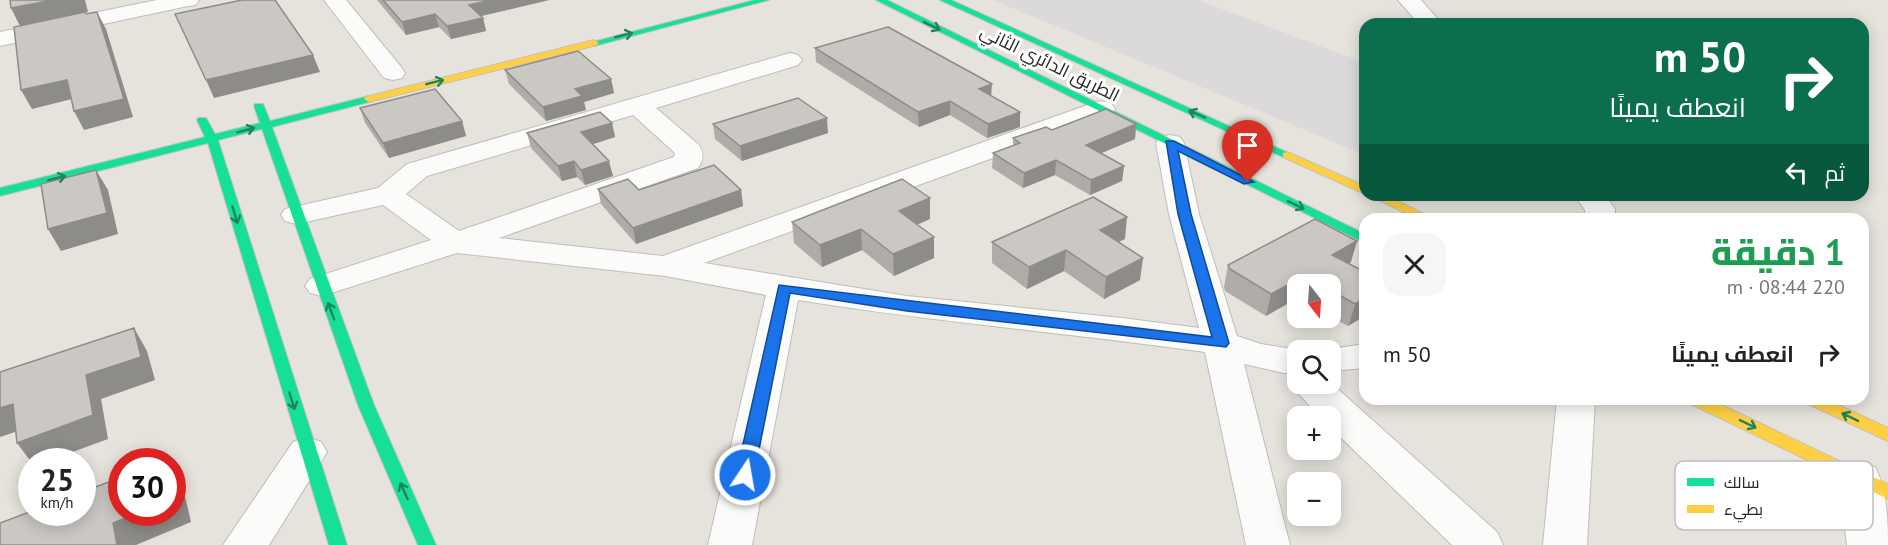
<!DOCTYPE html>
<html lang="ar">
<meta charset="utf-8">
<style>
body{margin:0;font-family:"PT Sans",Cairo,sans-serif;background:#f6f6f6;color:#222;direction:rtl;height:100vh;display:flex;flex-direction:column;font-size:22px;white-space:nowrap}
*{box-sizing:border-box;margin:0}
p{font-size:20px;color:#767676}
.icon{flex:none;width:33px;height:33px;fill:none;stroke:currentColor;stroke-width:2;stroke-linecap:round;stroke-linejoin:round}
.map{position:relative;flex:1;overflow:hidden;direction:ltr}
.details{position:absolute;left:1359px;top:213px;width:510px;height:192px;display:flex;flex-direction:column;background:#fff;border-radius:18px;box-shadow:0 3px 15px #0003;direction:rtl}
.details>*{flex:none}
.guide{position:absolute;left:1359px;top:18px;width:510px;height:183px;border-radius:18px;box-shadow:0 3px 15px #0003;direction:rtl;background:#0b6e4f;color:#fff;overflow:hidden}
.needle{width:39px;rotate:163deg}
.fabs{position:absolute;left:1287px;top:274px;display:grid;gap:12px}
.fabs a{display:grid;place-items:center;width:54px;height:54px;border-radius:12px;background:#fff;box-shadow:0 3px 15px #0003;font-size:30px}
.speed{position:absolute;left:18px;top:448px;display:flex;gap:12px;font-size:30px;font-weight:700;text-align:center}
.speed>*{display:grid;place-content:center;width:78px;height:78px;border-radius:50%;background:#fff;box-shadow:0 3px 15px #0003;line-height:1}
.speed small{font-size:15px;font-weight:400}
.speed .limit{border:9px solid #d22;background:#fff;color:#111}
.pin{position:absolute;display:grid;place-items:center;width:51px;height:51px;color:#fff;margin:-62px -26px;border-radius:50% 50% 50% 0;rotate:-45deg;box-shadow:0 0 6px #0007}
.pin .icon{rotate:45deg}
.me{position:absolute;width:66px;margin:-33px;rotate:12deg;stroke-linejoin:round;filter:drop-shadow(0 0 4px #0008)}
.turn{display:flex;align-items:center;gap:21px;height:126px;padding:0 24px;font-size:27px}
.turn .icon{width:78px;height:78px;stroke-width:2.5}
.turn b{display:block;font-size:42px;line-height:51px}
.then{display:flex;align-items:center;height:57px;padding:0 24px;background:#0003;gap:12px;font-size:22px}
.round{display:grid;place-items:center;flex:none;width:63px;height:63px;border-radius:18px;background:#f6f6f6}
.overview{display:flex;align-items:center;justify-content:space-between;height:102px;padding:0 24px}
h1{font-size:36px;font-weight:800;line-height:45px;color:#1e9e55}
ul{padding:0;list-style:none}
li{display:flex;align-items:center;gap:18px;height:78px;padding:0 24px}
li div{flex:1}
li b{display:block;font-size:22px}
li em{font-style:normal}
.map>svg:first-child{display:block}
.industrial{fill:#dcd9db}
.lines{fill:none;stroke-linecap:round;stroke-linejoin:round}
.street-casing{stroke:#bfbebe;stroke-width:2}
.fast-casing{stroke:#c3c1bf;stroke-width:2}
.slow-casing{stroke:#c3c1bf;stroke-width:2}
.street{fill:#fbfbfa;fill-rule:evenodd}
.fast{fill:#16e098;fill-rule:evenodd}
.slow{fill:#ffcf43;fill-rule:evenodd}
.wall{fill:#afaca8}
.shaded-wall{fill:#8e8c88}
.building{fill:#cbc8c3;stroke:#8e8c88;stroke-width:1.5}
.oneway{stroke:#1e8460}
.route{fill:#1a73e8;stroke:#114b97;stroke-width:1.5}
.labels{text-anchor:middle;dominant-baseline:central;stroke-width:6;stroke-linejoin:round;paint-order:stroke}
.street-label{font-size:18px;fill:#272727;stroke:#fff}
.key{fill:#fff;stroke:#bebebe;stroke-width:1.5}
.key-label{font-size:16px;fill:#272727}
</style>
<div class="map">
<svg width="1888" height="545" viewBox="0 0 1888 545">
<rect width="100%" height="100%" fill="#e6e2dc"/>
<path class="industrial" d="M993 0H1198L1365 63V155Z"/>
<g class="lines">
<g class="street-casing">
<path id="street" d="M157 0H199L196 5 188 6 0 46V32Z
M324 0H346L402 68 405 73 402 78 393 80 384 78Z
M1398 0H1421L1442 24H1419Z
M790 53 798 55 802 60 798 65 656 108 699 145C704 153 704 160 698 168L499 238 663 256 1093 103 1102 101 1111 103 1115 109 1111 115 704 263 907 296 1122 318 1199 328 1169 214 1156 143 1160 137 1170 135 1180 137 1184 143 1199 214 1237 336 1261 344 1306 351H1298V373H1284L1244 364 1290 545H1246L1205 352C1070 333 934 322 798 300L752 545H708L766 295 665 276 457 253 322 296 310 293 305 286 310 279 431 240 383 205 296 224 285 221 281 215 285 209 378 188 407 164ZM633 115 675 153 674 157 459 231 406 194 427 176Z
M1574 195H1605L1615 209V219H1585V210Z
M1365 344V368L1330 371V351H1317Z
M1298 374V384L1330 382 1497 532 1503 545H1452L1330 427V417H1320L1290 384Z
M1557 399H1595L1587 545H1543Z
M307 437 321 442 327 452 269 545H223L293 442Z
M1860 462 1875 467C1887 489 1888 520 1888 545H1847L1839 478 1845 467Z"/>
</g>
<g class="fast-casing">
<path id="fast" d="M755 0H769L594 46 589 43Z
M876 0H887L1365 234V243Z
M940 0H951L1293 155 1291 157H1283Z
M369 96 373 97V101L272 127 374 405 436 545H418L358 405 262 129 218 140 347 545H329L208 143 0 196V188L205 137 197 120 198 118H206L215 134 260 123 254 106 255 104H263L270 121Z"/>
</g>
<g class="slow-casing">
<path id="slow" d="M594 40 599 43 597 45 369 102 364 99 365 97Z
M1287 152 1365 186V194L1283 157V153Z
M1369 195H1385L1434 219H1418Z
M1687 399H1709L1888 484V499L1689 403Z
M1804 399H1826L1888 428V441L1806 403Z"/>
</g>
<use href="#street" class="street"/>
<use href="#fast" class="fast"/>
<use href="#slow" class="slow"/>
</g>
<path class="wall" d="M377 0H549L481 16 483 18 486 31 451 39 439 27 406 35Z
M815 48 991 96 1020 127 987 138 950 115 919 127 816 62Z
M505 70 611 79 614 93 584 102 586 110 546 121 509 84Z
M360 108 462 121 466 136 389 158 365 123Z
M612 123 615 137 593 144 613 176 585 185 577 177 562 181 531 148 527 133Z
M713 124 828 133 742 161 715 139Z
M1136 124 1135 139 1101 153 1124 166 1122 181 1090 195 1055 175 1023 188 992 168 993 153 1013 146V138L1052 130Z
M598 189 741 190 743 206 636 244 601 204Z
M930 219 917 225 934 258 894 276 862 250 822 267 794 243 792 222Z
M1125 239 1118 242 1140 280 1104 299 1064 271 1027 289 992 263V242Z
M1351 262 1349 264 1365 272 1348 326 1330 316V285H1298L1266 316 1225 291 1224 287 1228 265Z"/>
<path class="shaded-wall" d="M54 0H85L88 12 20 26 11 8Z
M491 0H549L473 18 469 5Z
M97 12 106 29 133 117 84 130 74 111Z
M435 14 439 27 406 35 402 22Z
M483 18 486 31 451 39 447 26Z
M313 55 320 72 214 98 206 80Z
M611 79 614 93 584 102 586 110 546 121 543 107 575 89Z
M67 80 76 98 32 109 21 90Z
M992 84 991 98 979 89Z
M950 101V115L919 127 918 112Z
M1020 112V127L987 138 988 124Z
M827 118 828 133 742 161 740 146Z
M462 121 466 136 389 158 383 143Z
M612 123 615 137 584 147 581 132Z
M1136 124 1135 139 1085 160 1086 145Z
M1056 160 1055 175 1023 188 1024 173Z
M574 161 577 177 562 181 558 166Z
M609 161 613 176 585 185 581 170Z
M1124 166 1122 181 1090 195 1091 180Z
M96 170 108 190 118 234 61 251 48 229Z
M741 190 743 206 636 244 633 228Z
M930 198V219L899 232V211Z
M1127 217 1125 239 1097 252 1100 230Z
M861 229 862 250 822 267 820 245Z
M934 237V258L894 276 893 254Z
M1357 241 1351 262 1326 277 1332 255Z
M1066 250 1064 271 1027 289 1029 267Z
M1143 258 1140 280 1104 299 1106 277Z
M1304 276 1302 285H1298V298L1266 316 1271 294Z
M1365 298V316L1348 326 1355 304Z
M134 328 147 351 155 380 101 399 108 439 45 462H32V463L17 443Z
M13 404 30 427 0 437V408Z
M172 468 182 483 191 522 136 545H117L113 523 139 513H172Z"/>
<path class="building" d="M10 0H54L11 8Z
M242 0H275L313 55 206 80 175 14Z
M383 0H491L469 5 483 18 447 26 435 14 402 22Z
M85 12 86 14 97 12 124 99 74 111 67 80 21 90 14 27Z
M888 27 992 84 979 89 1020 112 988 124 950 101 918 112 815 48Z
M578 51 611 79 575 89 582 96 543 107 505 70Z
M435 89 462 121 383 143 360 108Z
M798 98 827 118 740 146 713 124Z
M1106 109 1136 124 1086 145 1124 166 1091 180 1056 160 1024 173 993 153 1020 143 1013 138 1046 127 1052 130Z
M600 112 612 123 581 132 609 161 581 170 574 161 558 166 527 133Z
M714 165 741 190 633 228 598 189 628 179 639 190Z
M96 170 107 213 48 229 41 184Z
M902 179 930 198 899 211 934 237 893 254 861 229 820 245 792 222Z
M1093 197 1127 217 1100 230 1143 258 1106 277 1066 250 1029 267 992 242Z
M1315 219 1357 241 1332 255 1365 272V298L1355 304 1330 290V285H1321L1304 276 1271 294 1230 269 1228 265Z
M134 328 141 357 86 375 93 415 17 443 13 404 0 408V372Z
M122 477V513H139L113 523 117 545H0V523L32 511V513H82V492Z
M172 482 176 498 172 500Z"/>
<defs><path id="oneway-shaft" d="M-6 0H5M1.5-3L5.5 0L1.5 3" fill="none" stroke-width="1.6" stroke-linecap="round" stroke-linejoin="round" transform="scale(1.5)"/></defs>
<g class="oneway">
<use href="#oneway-shaft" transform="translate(932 26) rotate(26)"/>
<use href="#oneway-shaft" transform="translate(624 35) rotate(-14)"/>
<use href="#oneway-shaft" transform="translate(435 82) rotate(-14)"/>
<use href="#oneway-shaft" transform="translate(1197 114) rotate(-156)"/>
<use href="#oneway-shaft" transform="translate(246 130) rotate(-15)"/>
<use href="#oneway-shaft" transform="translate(57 178) rotate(-14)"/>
<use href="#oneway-shaft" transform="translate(1296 205) rotate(26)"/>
<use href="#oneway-shaft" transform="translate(235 215) rotate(73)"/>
<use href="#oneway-shaft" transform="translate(331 311) rotate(-110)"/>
<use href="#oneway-shaft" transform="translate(292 401) rotate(73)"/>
<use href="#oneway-shaft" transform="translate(1850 417) rotate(-154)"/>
<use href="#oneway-shaft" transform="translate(1748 424) rotate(26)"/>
<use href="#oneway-shaft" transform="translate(404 491) rotate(-114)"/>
</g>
<path class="route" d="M1166 141H1174L1254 182 1244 184 1178 151 1191 214 1229 343 1226 347 907 311 790 293 754 475 751 479H739L736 475 779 285 1212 337 1178 214Z"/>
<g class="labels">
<g class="street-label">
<text transform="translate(1050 63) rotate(26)">الطريق الدائري الثاني</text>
</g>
</g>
<rect x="1675" y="461" width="198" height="69" rx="9" class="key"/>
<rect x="1687" y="478" width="27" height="8" fill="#16e098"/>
<rect x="1687" y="505" width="27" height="8" fill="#ffcf43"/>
<g class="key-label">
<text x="1724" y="488">سالك</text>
<text x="1724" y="515">بطيء</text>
</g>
</svg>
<div class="fabs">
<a><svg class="needle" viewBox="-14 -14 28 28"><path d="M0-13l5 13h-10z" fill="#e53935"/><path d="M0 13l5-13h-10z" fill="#767676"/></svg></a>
<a><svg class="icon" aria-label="search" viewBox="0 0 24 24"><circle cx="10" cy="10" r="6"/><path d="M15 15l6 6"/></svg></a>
<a>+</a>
<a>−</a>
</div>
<div class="speed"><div>25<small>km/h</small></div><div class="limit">30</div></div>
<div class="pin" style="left:1248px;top:182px;background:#d93025"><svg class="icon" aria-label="arrive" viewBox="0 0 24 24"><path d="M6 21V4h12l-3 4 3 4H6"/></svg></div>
<svg class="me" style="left:745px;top:475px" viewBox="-20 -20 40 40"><circle r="17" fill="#1a73e8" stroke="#fff" stroke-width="3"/><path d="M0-11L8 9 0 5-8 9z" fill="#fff"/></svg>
<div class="guide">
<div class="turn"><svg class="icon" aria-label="right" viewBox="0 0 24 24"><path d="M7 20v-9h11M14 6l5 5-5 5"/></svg><div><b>50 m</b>انعطف يمينًا</div></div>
<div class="then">ثم<svg class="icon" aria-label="left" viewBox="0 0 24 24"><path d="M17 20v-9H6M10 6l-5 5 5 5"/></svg></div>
</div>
<section class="details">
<div class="overview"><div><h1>1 دقيقة</h1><p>220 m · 08:44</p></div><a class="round"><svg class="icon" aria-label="close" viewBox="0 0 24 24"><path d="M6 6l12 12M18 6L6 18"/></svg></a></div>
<ul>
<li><svg class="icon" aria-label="right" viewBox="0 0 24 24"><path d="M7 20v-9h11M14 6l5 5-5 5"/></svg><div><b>انعطف يمينًا</b></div><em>50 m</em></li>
</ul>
</section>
</div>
